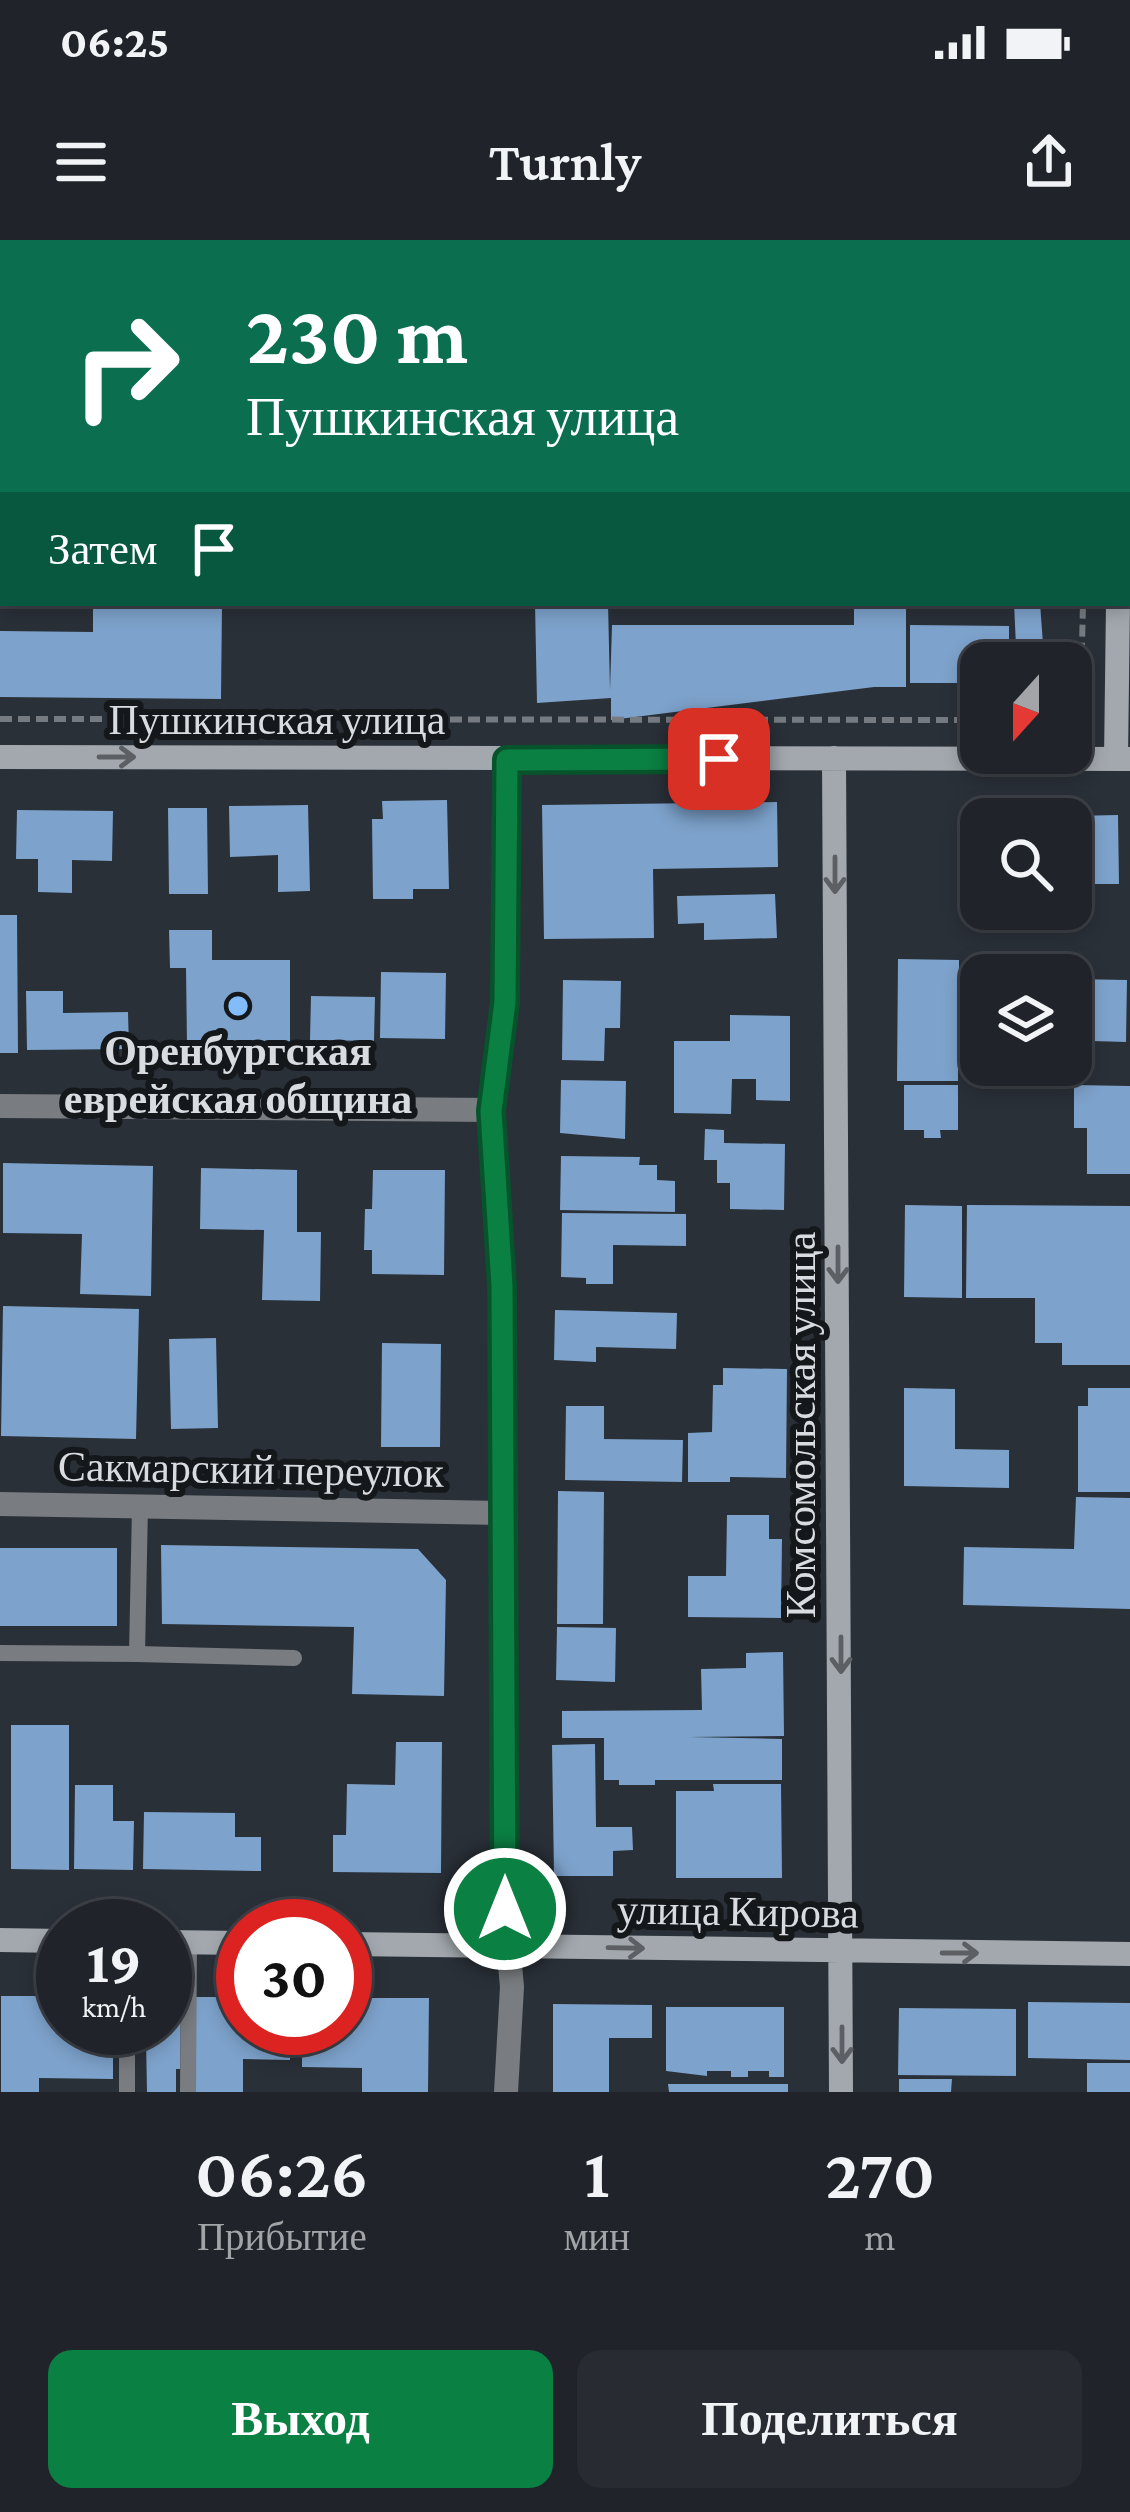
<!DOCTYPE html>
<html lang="ru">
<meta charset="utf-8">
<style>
body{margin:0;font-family:"Crimson Pro",serif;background:#282c32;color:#f1f3f6;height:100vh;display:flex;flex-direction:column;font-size:45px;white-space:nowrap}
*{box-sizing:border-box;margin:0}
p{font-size:39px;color:#a2a4a8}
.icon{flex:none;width:66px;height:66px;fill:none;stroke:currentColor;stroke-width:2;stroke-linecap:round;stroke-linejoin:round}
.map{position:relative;height:1852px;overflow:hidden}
.sheet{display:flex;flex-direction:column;background:#20242a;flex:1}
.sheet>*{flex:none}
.guide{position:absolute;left:0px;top:0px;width:1131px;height:366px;box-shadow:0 6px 18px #0003,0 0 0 3px #3d4147;background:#0b6e4f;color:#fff;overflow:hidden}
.needle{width:78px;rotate:201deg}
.buttons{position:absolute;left:960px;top:402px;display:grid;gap:24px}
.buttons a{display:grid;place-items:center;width:132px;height:132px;border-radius:24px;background:#20242a;box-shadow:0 6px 18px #0003,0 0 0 3px #3d4147;font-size:60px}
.speed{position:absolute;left:36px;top:1659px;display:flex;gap:24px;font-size:60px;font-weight:700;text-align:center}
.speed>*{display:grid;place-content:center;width:156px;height:156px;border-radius:50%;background:#20242a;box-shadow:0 6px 18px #0003,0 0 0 3px #3d4147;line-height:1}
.speed small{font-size:30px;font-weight:400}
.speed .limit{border:18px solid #d22;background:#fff;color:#111}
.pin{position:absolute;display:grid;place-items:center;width:102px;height:102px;color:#fff;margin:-51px;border-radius:24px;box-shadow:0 6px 18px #0006}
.me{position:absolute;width:132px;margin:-66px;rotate:0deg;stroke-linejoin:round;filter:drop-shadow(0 0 9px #0008)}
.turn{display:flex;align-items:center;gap:42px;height:252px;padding:0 48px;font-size:54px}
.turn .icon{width:156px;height:156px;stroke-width:2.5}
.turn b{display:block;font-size:84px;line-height:102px}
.then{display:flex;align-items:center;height:114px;padding:0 48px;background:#0003;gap:24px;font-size:45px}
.eta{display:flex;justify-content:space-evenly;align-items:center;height:204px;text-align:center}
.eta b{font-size:72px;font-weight:600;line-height:84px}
.cta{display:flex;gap:24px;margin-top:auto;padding:24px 48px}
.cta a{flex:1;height:138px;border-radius:24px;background:#0b8043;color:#fff;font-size:48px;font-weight:600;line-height:138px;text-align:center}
.cta a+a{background:#282c32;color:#f1f3f6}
.status{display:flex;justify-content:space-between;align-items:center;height:84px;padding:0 60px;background:#20242a;direction:ltr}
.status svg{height:33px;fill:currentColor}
header{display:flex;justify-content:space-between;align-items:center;height:156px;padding:0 48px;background:#20242a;font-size:54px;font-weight:600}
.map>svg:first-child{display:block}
.building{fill:#7da2cb}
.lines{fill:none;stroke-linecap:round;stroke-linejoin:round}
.path{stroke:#767b81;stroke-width:6;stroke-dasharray:12 6;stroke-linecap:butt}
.service{stroke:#797c80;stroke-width:16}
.minor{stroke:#797c80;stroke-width:24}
.secondary{stroke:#a2a8ae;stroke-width:24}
.oneway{stroke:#5c6064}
.route-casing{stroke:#07532c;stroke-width:30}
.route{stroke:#0b8043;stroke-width:21}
.poi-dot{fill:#83bcfb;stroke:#15181b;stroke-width:4.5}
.labels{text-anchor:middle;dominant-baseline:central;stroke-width:12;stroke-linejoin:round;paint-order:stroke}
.street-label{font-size:42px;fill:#d8dce1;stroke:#15181b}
.poi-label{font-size:42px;font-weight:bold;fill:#d8dce1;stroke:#15181b}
</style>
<div class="status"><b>06:25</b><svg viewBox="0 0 49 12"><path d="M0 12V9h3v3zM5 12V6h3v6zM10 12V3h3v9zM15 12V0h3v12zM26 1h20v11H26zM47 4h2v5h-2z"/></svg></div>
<header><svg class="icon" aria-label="menu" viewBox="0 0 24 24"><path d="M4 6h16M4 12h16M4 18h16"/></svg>Turnly<svg class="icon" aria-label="share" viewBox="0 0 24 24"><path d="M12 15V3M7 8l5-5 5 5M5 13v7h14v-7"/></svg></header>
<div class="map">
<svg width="1130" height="1852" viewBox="0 0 1130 1852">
<rect width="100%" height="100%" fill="#2a3038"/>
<path class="building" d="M93 363H222L221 459 0 457V391L93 392Z
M535 363H608L610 450 612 385H854V369H906V447H874L611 480V458L537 463Z
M1014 363H1040L1043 404 1016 406Z
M910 385 1009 386V423H981V443H910Z
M447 560 449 649H413V659H373L372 579H383L382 561Z
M777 562 778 627 653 629 654 698 544 699 542 565Z
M308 565 310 651 278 652V615L230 617 229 566Z
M168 568H207L208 654H169Z
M17 570 113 571 112 621 72 620V653L38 652V619H16Z
M1118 575 1119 644H1071V576Z
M965 577H981V645H966Z
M775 654 777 698 704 700V683L678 684 677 656Z
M0 675H17L18 813H0Z
M169 690H212V720H290V805H187L186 728H170Z
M898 719 959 720V740L975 741V805H958V841H897Z
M381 732 446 733 445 799 380 798Z
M1071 739 1127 740 1126 802 1092 801V779L1071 778Z
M563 740 621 741 620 788H605L604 821 562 820Z
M26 751H63V773L128 772 129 809 27 810Z
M311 756 375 757 374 801 310 800Z
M730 775 790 776V861L756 860V839H732L731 874 674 873V801H730Z
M561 840 626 841 625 899 560 893Z
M904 845H958V890H940L941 898H924V890H904Z
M1074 845 1130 846V934H1087V888H1074Z
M705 889 724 890V903L785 904 784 970 730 969V943H717V920H704Z
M561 916 640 917 639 925H657V940L675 941V972L560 970Z
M3 923 153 926 151 1056 80 1054 82 994 3 993Z
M201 928 297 930V992H321L320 1061 262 1060 264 990 200 989Z
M373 930H445L444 1035 372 1034V1010H364L365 969H372Z
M905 965 962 966V1058L904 1057Z
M967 965 1130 966V1125H1062V1103H1035V1058H966Z
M562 973 686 974V1006L613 1005V1044H586V1038L561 1037Z
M3 1066 139 1069 136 1199 1 1196Z
M555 1070 677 1073 676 1109 596 1107V1122L554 1120Z
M216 1098 218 1188 171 1189 169 1099Z
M382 1103 441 1104 440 1207H381Z
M723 1128 787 1129 786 1238 730 1237V1242H688V1193L712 1192 713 1145H723Z
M904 1148 955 1149V1209L1009 1210V1248L904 1246Z
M1088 1148H1130V1252H1078V1166H1088Z
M566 1166H604V1199L683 1200 682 1242 565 1240Z
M558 1251 604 1252 603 1384H557Z
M1076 1257 1130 1258V1369L963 1365 964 1307 1074 1309Z
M727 1275H769V1299H782L781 1378 688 1377V1336H726Z
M161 1305 418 1309 446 1340 444 1456 352 1454 354 1387 162 1384Z
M0 1308H117V1386H0Z
M557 1387 616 1388 615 1442 556 1440Z
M783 1412 784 1496 689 1497 782 1499V1540H655V1545H619V1540H604V1498H562V1471L702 1470 701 1429 746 1428V1413Z
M11 1485H69V1630L11 1629Z
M396 1502H442L441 1633 333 1632V1595H346L347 1544 395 1545Z
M595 1504 596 1587H632L633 1610 613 1611V1636H554L552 1505Z
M713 1544H781L782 1638H676V1551H714Z
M75 1545H113V1581H134L133 1630 74 1629Z
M144 1572 235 1573V1597H261V1631L143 1629Z
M1 1756H63V1788H165V1757H181L180 1829H176V1852H147L146 1799H113V1839L39 1838V1852H1Z
M194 1757H243V1788H291L290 1820 243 1819V1852H193Z
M345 1758H429L428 1852H362V1828L302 1827V1788H345Z
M1028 1762 1130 1763V1820L1028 1818Z
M553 1764 652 1765V1798H609V1852H553Z
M666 1767H784V1837H769V1831H748V1837H731V1831H707V1836L666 1831Z
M899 1768 1016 1769V1836L898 1835Z
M1087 1823H1130V1852H1087Z
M899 1839H952L951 1852H899Z
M668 1844H788V1852H669Z"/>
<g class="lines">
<path class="path" d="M0 143H3
M1071 466 1081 448 1083 363
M0 479 981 480"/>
<path class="service" d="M0 1413 137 1414 140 1266
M137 1414 294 1418
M127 1799V1852
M188 1852 189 1702"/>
<path class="minor" d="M0 866 491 870
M0 1264 502 1273
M506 1852 512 1747 505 1669 502 1046 491 870 505 762 507 520"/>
<path class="secondary" d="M0 101H3
M1128 123H1130
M0 517 1130 519
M834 518 841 1852
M1116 519 1118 363
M0 1700 63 1701
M165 1702 243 1703
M345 1704 1130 1714"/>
</g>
<defs><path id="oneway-shaft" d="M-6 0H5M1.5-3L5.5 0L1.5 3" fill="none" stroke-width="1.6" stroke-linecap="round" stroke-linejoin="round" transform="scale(3)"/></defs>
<g class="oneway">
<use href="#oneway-shaft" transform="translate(117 517)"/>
<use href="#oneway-shaft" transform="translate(835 635) rotate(90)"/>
<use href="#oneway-shaft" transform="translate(838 1025) rotate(90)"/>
<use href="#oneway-shaft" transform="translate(841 1415) rotate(90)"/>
<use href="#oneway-shaft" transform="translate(626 1708) rotate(1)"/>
<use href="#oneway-shaft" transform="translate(960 1713)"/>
<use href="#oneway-shaft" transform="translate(842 1805) rotate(90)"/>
</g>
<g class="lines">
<g class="route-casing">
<path id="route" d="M505 1669 502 1046 491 871 505 762 507 520 719 519"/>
</g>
<use href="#route" class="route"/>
</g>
<circle class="poi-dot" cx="238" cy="766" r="12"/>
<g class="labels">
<g class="street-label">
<text x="277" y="479">Пушкинская улица</text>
<text transform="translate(800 1185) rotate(-90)">Комсомольская улица</text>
<text transform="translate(251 1229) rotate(1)">Сакмарский переулок</text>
<text transform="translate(738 1671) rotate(1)">улица Кирова</text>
</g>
<g class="poi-label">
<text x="238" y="810">Оренбургская<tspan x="238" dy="48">еврейская община</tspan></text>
</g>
</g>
</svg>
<div class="buttons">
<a><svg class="needle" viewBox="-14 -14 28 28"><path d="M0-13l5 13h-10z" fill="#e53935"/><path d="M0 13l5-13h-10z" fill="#a2a4a8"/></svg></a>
<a><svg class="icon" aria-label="search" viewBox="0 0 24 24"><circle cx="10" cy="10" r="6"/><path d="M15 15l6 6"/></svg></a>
<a><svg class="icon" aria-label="layers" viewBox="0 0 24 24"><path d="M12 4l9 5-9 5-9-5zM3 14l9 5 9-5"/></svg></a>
</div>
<div class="speed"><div>19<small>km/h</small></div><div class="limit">30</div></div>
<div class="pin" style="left:719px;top:519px;background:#d93025"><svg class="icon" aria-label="arrive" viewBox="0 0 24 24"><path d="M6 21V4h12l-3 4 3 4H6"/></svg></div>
<svg class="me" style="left:505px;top:1669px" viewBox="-20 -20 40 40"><circle r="17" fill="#0b8043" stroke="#fff" stroke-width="3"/><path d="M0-11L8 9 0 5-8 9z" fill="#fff"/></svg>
<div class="guide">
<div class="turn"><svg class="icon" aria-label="right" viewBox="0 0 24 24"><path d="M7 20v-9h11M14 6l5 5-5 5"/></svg><div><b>230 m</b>Пушкинская улица</div></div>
<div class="then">Затем<svg class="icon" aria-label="arrive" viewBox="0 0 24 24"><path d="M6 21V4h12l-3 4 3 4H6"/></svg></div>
</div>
</div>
<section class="sheet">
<div class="eta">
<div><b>06:26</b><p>Прибытие</p></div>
<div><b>1</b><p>мин</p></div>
<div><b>270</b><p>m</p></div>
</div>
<div class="cta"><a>Выход</a><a>Поделиться</a></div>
</section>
